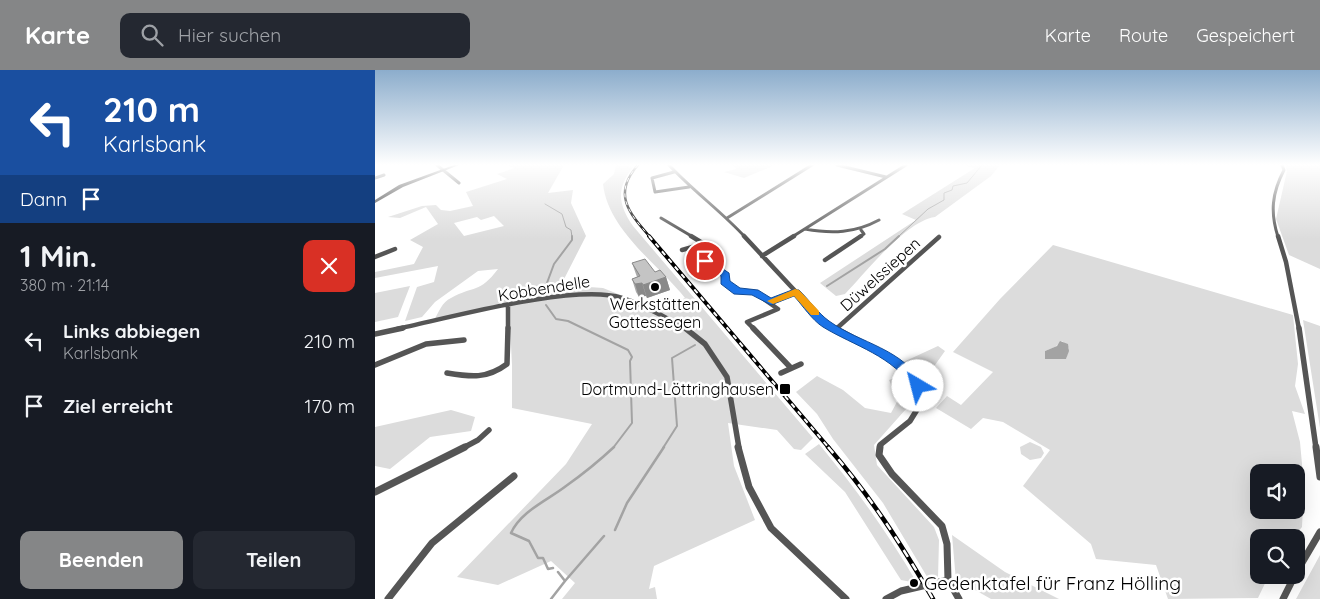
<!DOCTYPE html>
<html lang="de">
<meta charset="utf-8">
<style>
body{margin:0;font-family:Quicksand,sans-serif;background:#242831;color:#f1f3f6;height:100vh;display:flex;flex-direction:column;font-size:19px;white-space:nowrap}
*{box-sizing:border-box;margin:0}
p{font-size:16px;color:#9ea1a6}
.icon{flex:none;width:28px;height:28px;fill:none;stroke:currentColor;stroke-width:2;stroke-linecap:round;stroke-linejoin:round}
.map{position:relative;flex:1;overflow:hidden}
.side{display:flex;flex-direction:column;background:#171b24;width:375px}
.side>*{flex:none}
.top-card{background:#1a4fa0;color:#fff;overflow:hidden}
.controls{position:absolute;left:875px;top:394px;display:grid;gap:10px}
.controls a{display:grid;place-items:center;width:55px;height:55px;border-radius:10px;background:#171b24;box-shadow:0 5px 20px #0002;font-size:25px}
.pin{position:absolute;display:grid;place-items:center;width:42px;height:42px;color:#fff;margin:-21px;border:2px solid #fff;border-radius:50%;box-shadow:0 1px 5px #0007}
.me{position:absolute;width:55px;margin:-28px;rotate:323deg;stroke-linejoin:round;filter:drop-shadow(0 0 4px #0008)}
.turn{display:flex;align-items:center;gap:18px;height:105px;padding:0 20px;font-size:22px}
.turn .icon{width:65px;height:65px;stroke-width:2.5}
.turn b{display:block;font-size:35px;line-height:42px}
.then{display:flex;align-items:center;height:48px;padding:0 20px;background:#0003;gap:10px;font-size:19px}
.round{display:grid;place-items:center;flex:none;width:52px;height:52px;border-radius:10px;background:#242831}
.headline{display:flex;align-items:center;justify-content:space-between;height:85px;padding:0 20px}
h1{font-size:30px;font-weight:700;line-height:38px}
.action{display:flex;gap:10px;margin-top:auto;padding:10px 20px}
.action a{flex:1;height:58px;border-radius:10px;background:#858687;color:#fff;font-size:20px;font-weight:700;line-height:58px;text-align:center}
.action a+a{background:#242831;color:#f1f3f6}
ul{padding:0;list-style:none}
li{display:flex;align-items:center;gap:15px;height:65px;padding:0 20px}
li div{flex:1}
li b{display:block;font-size:19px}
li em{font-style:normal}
header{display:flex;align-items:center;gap:30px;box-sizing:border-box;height:70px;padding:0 25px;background:#858687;color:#fff}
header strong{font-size:24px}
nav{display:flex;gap:28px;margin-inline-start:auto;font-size:18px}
.search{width:350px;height:45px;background:#242831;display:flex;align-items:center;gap:12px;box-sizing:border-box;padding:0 18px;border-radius:10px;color:#9ea1a6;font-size:19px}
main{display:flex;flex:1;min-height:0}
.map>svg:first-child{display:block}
.green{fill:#dcdcdc;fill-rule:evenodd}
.water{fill:#a3a3a3}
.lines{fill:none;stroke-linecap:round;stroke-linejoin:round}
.stream-far2{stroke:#a3a3a3;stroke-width:1}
.stream-far1{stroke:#a3a3a3;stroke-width:2}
.stream{stroke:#a3a3a3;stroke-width:2.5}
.street-far3{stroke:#555;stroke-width:3}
.street-far2{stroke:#555;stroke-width:4.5}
.street-far1{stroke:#555;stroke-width:5.5}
.street{stroke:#555;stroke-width:7}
.secondary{fill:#222;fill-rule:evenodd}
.rail-far2-casing{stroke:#000;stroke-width:2.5}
.rail-far1-casing{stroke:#000;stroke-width:4}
.rail-casing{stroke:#000;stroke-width:4.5}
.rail-far2{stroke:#fff;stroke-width:1;stroke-dasharray:4;stroke-linecap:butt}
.rail-far1{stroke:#fff;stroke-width:2;stroke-dasharray:5;stroke-linecap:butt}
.rail{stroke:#fff;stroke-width:2.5;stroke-dasharray:8;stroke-linecap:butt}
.wall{fill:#a9a9a9}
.shaded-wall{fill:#898989}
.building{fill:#c4c4c4;stroke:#898989}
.route{fill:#1a73e8;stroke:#114b97}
.slow{fill:#f59e0b}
.poi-dot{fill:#000;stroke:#fff;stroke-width:2}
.labels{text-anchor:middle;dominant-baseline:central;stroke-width:5;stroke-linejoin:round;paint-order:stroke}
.street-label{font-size:16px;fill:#000;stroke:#fff}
.poi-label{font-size:16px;fill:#000;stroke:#fff}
.near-poi-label{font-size:19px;fill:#000;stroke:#fff;text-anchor:start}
</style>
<header>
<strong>Karte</strong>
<div class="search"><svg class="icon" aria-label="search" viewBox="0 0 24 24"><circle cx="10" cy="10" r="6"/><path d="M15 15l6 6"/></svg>Hier suchen</div>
<nav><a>Karte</a><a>Route</a><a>Gespeichert</a></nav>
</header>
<main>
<section class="side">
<div class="top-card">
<div class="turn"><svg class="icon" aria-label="left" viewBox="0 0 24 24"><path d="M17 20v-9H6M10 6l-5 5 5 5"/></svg><div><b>210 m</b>Karlsbank</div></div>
<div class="then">Dann<svg class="icon" aria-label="arrive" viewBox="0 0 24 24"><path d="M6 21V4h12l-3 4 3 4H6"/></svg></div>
</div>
<div class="headline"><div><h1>1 Min.</h1><p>380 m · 21:14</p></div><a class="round" style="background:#d93025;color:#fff"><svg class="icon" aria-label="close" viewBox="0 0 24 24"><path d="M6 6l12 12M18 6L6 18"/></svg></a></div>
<ul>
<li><svg class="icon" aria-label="left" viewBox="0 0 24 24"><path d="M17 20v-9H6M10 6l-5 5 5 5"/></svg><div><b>Links abbiegen</b><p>Karlsbank</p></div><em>210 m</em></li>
<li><svg class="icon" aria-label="arrive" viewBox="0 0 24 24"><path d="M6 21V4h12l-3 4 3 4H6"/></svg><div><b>Ziel erreicht</b></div><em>170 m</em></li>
</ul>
<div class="action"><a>Beenden</a><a>Teilen</a></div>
</section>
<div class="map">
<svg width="945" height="529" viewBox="0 0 945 529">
<rect width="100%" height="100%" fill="#fff"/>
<path class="green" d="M131 95H189L173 123 198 120 196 133 211 166 186 215 228 218 283 240 310 228C283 194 233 160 228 114L239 104 241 95 258 97C241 119 243 134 258 156L438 368 426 380 419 379 402 360 353 353 359 396 380 450 279 496 274 519 280 517 282 529H187L200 513 176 491 123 515 82 507 191 394 217 354 137 338V295L134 234 59 250C64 242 67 232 76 228 99 215 104 224 123 199L103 201 60 232 47 247 30 251 42 217 59 212 63 196 0 208V202L39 194 48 177 35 170 63 154 51 137 25 148 13 147 47 136 61 135 66 140 75 141 98 136 91 122 132 109 122 104 140 98ZM119 146 129 156 89 166 79 153 102 147 106 150Z
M357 95H400L369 108 349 102 362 99Z
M588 95H625L616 106 560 147C531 151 491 202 470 224L461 226 445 213 541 150 527 144 600 98Z
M910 95H945V199L914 185 901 149 912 101Z
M678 175 918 245 923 294 920 316 930 344 917 341 925 372 929 416 927 457 919 467 884 468V505H894L883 528 793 529 781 495 721 489 716 474 648 416 675 380 628 352 608 348 596 359 561 338 572 326 586 335 618 302 578 282 625 229ZM687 271 694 278 691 289H673L670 281 680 277ZM884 402H921V440H884Z
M35 216 23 247 0 252V223Z
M928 250 945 256V358Z
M563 276 570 281 555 302 556 331 539 330 499 375 502 395 559 457 564 470 563 508 554 510 508 433 458 369 442 344 421 322 442 306 468 320 490 338 516 343 523 330 514 310 530 304 524 294Z
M76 340 100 347 96 361 55 367 15 399 0 396V357Z
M655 372 666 377 669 383 666 388 655 390 646 384 645 377Z
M444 374C481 419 513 463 542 513L526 510 470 422 430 384Z
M577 465 630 502 684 529H616L593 516 581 511Z
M945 485V529H921Z"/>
<path class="water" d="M685 271 693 274 694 281 691 289H670V281L682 276Z"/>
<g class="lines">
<path class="stream-far2" d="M170 134 187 144 191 157 196 160 197 167
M523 167 553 139 569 130V123L577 120 578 116 592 113 607 95"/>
<path class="stream-far1" d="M452 216 510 179 524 166
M169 221 179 194 197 170V166
M171 235 181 249 193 251 253 280 257 287 255 291 257 353 238 378
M288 378 302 356 297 288 320 275"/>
<path class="stream" d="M240 460 252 433 289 377
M178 498 173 499 168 488H163L154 471 136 463C146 441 173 430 191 416 208 404 224 391 239 377
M190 511 229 466
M176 529 190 511 183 502"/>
<path class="street-far3" d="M62 95 84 113
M294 95C318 121 346 141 370 167
M462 95 511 107
M299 102 277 108 280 122 314 117
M0 108 9 105
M286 148 318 167
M352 148 437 95
M430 159C457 164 480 163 504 150
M417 167 531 95
M484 167 489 164 486 160
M903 167C895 142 897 123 909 100L907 95"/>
<path class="street-far2" d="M316 166 334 177 328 189 351 206 350 212 363 221 379 222 403 239 372 252 379 259
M369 166 450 253 462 259
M903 166 911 192 924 259
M307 180 328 174
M387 186 419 166
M0 187 20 179
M450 190 486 166
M329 204 340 199
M396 232 421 222
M22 259C74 248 200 213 247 228 270 235 292 249 313 259
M133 259V236
M461 259 564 167"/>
<path class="street-far1" d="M310 258 330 274 352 307 364 378
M378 258 416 298
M460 258 523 292 538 307 543 316V338L535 351 505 375V378
M924 258 941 378
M0 264 28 258
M0 295 51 274 89 270
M72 303C96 307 112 309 132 294L133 258
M406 303 426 294
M88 378 103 370 114 360"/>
<path class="street" d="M363 377 374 417 396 458 471 529
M505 377 504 385 517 404 567 456 572 474 573 510 584 529
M941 377 945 407
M0 422 90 377
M921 503 945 462
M13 529 57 473 139 406
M511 529 526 521 573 510
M908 529 920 505"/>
<path class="secondary" d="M79 95H84L28 117 0 133V130L24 115Z"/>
<g class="rail-far2-casing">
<path id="rail-far2" d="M263 95C237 124 254 143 275 167"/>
</g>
<g class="rail-far1-casing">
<path id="rail-far1" d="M274 166 454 378"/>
</g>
<g class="rail-casing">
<path id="rail" d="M453 377C496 427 525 472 558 529"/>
</g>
<use href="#rail-far2" class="rail-far2"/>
<use href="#rail-far1" class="rail-far1"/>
<use href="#rail" class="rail"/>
</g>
<path class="wall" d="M257 193 280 202 291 207 295 220 272 228 271 226 264 227 261 222 257 209 262 207Z"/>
<path class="shaded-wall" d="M291 207 295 220 272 228 268 215Z
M267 213 271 226 264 227 260 214Z"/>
<path class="building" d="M270 189 280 202 285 200 291 207 268 215 267 213 260 214 257 209 265 206 257 193Z"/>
<linearGradient id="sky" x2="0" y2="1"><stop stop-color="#8cadcc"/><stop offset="0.56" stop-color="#fff"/><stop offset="1" stop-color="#fff" stop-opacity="0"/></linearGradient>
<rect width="945" height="169" fill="url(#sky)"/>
<path class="route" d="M326 189H333L354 203 355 211 365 218 383 220 396 228 417 220H424C434 230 443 243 454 251 486 274 528 278 549 316L547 319H538C519 286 479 276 448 257 437 250 428 236 419 226L396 235 377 225 359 224 346 214V206L326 193Z"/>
<path class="slow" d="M420 219 424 220 444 241V245H436L419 226 398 234 392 231Z"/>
<g class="poi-dot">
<circle cx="280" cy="217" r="5"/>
<rect x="404" y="313" width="12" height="12" rx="2.5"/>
<circle cx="539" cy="513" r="5"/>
</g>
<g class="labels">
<g class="street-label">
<text transform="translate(505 204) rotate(-42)">Düwelssiepen</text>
<text transform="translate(169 218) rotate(-9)">Kobbendelle</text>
</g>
<g class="poi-label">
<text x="280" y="234">Werkstätten<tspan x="280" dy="18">Gottessegen</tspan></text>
<text x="399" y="319" text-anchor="end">Dortmund-Löttringhausen</text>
</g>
<g class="near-poi-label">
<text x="549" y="513">Gedenktafel für Franz Hölling</text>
</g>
</g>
</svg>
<div class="controls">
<a><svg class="icon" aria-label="sound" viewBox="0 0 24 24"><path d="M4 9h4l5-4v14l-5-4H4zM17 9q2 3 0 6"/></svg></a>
<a><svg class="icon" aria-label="search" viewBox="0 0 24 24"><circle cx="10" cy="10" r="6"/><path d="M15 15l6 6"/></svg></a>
</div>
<div class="pin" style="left:330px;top:191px;background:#d93025"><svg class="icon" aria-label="arrive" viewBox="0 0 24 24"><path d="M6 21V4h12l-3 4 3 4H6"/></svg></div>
<svg class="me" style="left:543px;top:316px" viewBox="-20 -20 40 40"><circle r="19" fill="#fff"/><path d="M0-13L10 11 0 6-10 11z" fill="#1a73e8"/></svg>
</div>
</main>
